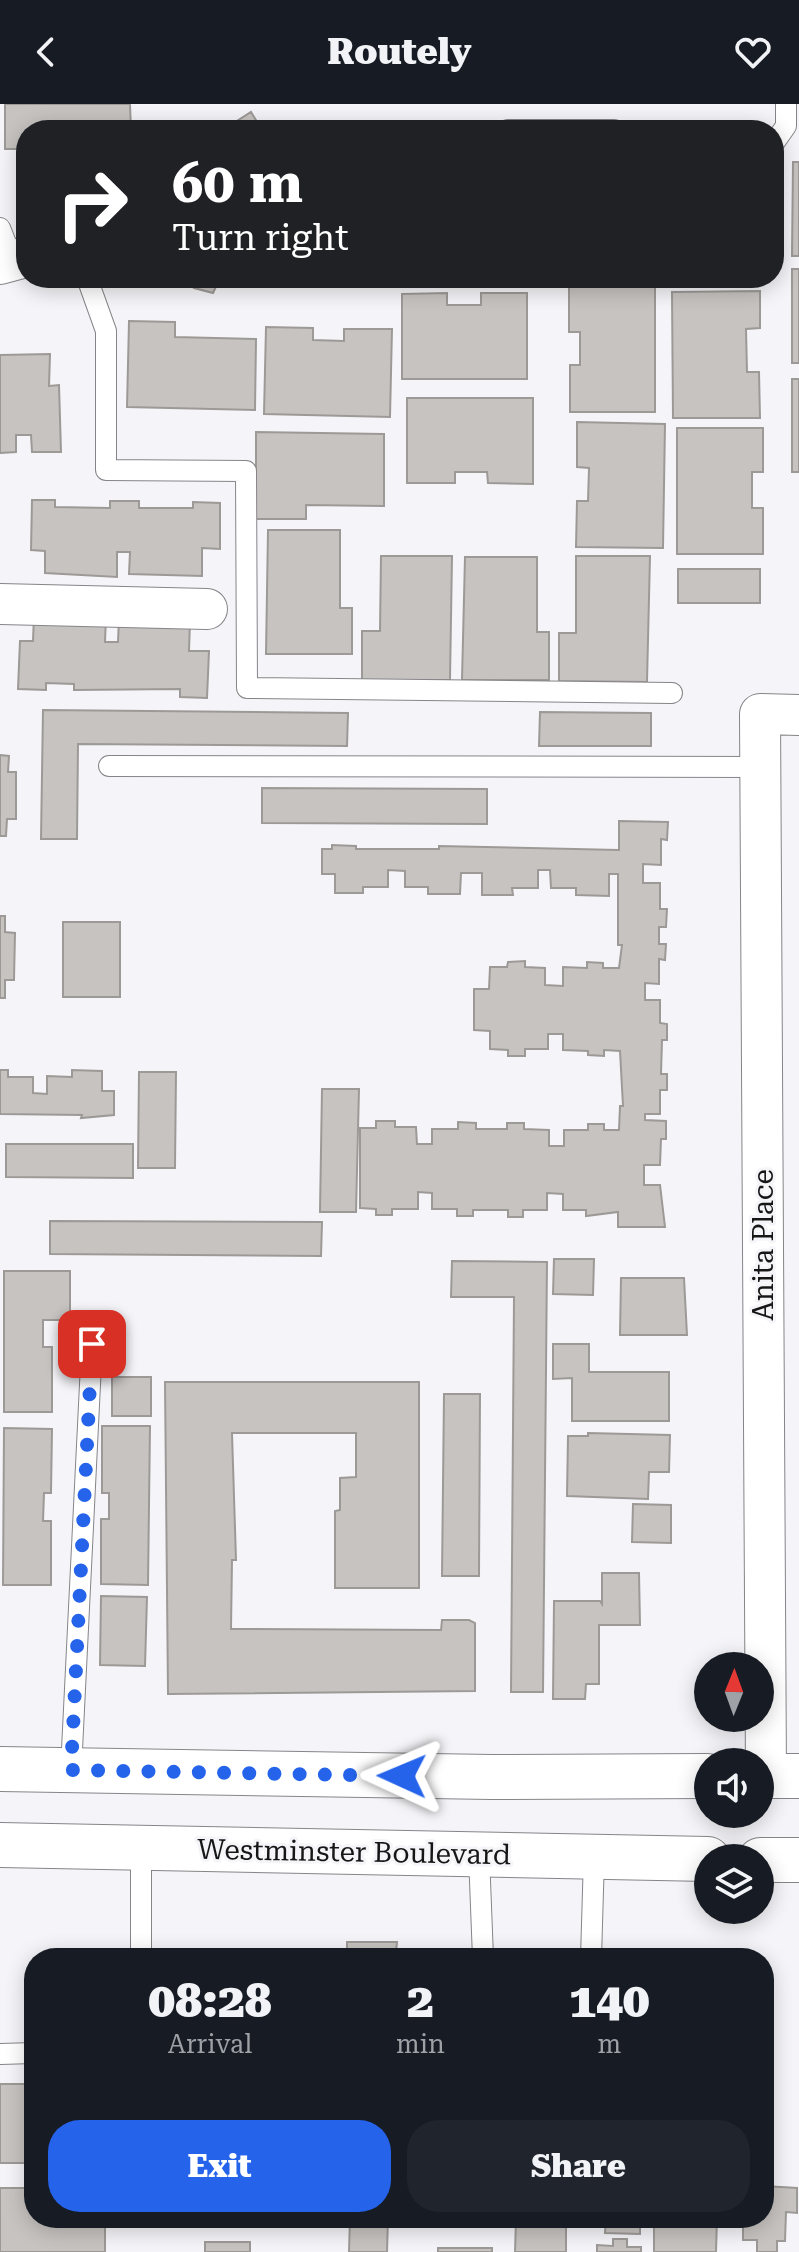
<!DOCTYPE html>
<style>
body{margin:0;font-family:"Roboto Serif",serif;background:#20242c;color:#f1f3f6;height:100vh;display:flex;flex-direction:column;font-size:30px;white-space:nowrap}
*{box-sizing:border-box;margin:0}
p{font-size:26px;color:#9ea1a6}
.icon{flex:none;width:44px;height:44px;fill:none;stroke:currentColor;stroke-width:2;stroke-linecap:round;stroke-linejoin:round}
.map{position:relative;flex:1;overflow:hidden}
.drawer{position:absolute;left:24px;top:1844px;width:750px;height:280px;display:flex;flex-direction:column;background:#171b24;border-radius:32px;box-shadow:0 4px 20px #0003}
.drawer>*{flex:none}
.banner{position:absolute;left:16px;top:16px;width:768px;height:168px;border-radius:32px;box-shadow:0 4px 20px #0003;background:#202124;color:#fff;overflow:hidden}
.needle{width:52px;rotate:1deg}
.controls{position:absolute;left:694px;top:1548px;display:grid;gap:16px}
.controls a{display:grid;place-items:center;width:80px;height:80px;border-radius:50%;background:#171b24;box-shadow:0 4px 20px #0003;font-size:40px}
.pin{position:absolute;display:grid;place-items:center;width:68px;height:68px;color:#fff;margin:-34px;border-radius:16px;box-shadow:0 4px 12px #0006}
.me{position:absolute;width:88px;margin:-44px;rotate:271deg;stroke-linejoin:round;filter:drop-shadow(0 0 6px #0008)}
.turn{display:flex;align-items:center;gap:28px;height:168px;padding:0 24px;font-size:36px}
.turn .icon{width:104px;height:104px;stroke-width:2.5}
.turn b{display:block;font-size:56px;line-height:68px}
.eta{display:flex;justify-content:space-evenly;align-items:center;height:136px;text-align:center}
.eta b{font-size:48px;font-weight:800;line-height:56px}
.button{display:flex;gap:16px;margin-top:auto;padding:16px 24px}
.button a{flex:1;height:92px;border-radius:32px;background:#2563eb;color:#fff;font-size:32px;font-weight:800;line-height:92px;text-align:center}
.button a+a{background:#20242c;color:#f1f3f6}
header{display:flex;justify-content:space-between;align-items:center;height:104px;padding:0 24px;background:#171b24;font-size:36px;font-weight:800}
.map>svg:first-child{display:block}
.building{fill:#c7c3c1;stroke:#9d9996;stroke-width:2}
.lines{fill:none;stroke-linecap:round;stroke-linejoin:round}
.service-casing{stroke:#858589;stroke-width:22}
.minor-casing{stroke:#858589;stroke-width:42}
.primary-casing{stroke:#858589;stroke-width:46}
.service{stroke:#fff;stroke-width:20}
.minor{stroke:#fff;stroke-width:40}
.primary{stroke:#fff;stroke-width:44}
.route{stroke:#2563eb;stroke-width:14;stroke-dasharray:0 25.2}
.labels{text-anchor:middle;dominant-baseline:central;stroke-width:6;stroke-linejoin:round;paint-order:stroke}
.street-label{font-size:28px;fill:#161617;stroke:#f5f5f9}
</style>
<header><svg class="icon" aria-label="back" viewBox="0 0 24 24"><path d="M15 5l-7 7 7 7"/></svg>Routely<svg class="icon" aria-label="heart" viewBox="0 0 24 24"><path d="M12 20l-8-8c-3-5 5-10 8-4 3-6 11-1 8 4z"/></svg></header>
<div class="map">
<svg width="799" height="2148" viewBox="0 0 799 2148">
<rect width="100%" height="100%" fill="#f5f5f9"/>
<path class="building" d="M5 0H130L131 26H26V45H5Z
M251 8 262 26H223Z
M793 58H799V152H792Z
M792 165H799V259H792Z
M198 174H220L213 189 194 184Z
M569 181H655V308H570V261H580V228H569Z
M760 187V224L746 225 747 268H759L760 314H673L672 188Z
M447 189V201H481V189H527V275H402V190Z
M129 217 175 218V233L256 235 255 306 127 303Z
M266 223 313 224V236L344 237V225H392L390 313 264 310Z
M50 250 49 282 59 281 61 348H32L31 331H16V348L0 349V251Z
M792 275H799V368H792Z
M407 294H533V380L488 379 487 368H455V379H407Z
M577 318 665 320 663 444 576 443 577 397H588L589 364 577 363Z
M677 324H763V368H752V404H763V450H677Z
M256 328 384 330V402L306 401V415H256Z
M32 396H55V403L110 404V397H139V404H193V398L220 399V445L202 444V472L129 470 130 448H117V473L45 469V447L31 446Z
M268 426H340V504H352V550H266Z
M381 452H452L450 576H362V527H380Z
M576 452H650L647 578 559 577V529H576Z
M465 453H537V528H549V576H462Z
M678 465H760V499H678Z
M34 511 106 512 105 538H118L119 514 190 518 189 547H209L207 594 180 593V585L74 586V580L46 579V586L18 585 20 537H33Z
M43 606 348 609 347 642 78 640 77 735H41Z
M540 608 651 609V642H539Z
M0 651 9 652 8 668H16V715H7L6 732H0Z
M262 684 487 685V720L262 719Z
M619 717 668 718 667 736 661 735V761L643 760V779H660V805H667L666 823H659V840H666L665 856 659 855V880L645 879V896H660V919L667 920V936H662L661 970H667V986H660V1010H645V1016L666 1017V1035H661L660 1061H644V1081H660L665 1123H618V1108L586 1112V1106H563V1090L547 1089V1106H523V1113H508V1106H473V1112H457V1105H432V1089L418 1088V1105H392V1111H376V1105L360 1104V1024H376V1017H395V1023H416L417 1040H432V1025H458V1018L476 1019V1025H507V1019H524V1025L549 1026V1042H564V1026H588V1020H604V1026H619L620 1002H623L620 947 604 946V952L588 951V947L563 946V930H548V945H525V952H508V946L490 945V927L474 926V885H489L490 863H507L508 858 525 857V863L545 864V881L563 882V863L587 864V858L603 859V864H619L622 841H618V770H609V792L576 791V784H551L550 766H538V784H512L513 791H482V769H461L460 790H428V783H405V767L388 766V783H363V789H335V770H322V745H332V741L356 742V745H439V742L619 746Z
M0 812H5V828L15 829 14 876H5V894H0Z
M63 818H120V893H63Z
M0 966H8V973H33V989L47 990V972L72 973V966L102 967V987H114V1011L81 1014 82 1011 0 1010Z
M139 968H176L175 1064H138Z
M322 985H359L356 1108H320Z
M6 1040H133V1074L6 1073Z
M50 1117 322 1118 321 1152 50 1150Z
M554 1155H594L593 1191 553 1190Z
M452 1157 547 1158 543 1588H511L514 1193H451Z
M4 1167H70V1216H43V1243H52V1308H4Z
M621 1174H684L687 1231H620Z
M553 1240H589V1268H669V1317H572V1274L553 1275Z
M112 1273H151V1312H112Z
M165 1278H419V1484H335V1407L340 1406V1374L356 1373V1329H232L236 1456H232L231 1525 441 1526 442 1516H469L475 1519V1587L168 1590Z
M444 1290H480L479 1472H442Z
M102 1322H150L148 1481 101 1480V1415H109V1389H102Z
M4 1324 52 1325 51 1389H44L43 1417H51V1481H3Z
M588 1329 670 1331 669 1368H649L648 1395 567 1392 568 1332H588Z
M633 1400 671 1401V1439L632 1438Z
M602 1469H639L640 1521H599V1580H586L585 1595H553L554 1497H600L602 1500Z
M101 1492 147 1493 145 1562 100 1561Z
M347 1838H397L396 1848H409V1854H328V1848L347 1847Z
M0 1980H34V2059H0Z
M764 2071V2082L797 2084V2109L786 2108 785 2137H777V2148H757V2136H743V2114H764Z
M0 2084H33L34 2114H105V2148H0Z
M350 2114H388L387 2148H349Z
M516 2114H566V2148H515Z
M606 2114H640V2130L605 2129Z
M654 2114H717L716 2148H654Z
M613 2135H627V2143H641V2148H597V2141L613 2142Z
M205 2138H250V2148H205Z
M438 2144H492V2148H438Z"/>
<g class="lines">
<g class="service-casing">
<path id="service" d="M508 26H614
M774 39 786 22V0
M0 124 13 157
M87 174 106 227V366L246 367 247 584 672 589
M109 662 760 663
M71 1666 92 1240
M479 1751 483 1854
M141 1854V1744
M591 1854 594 1753
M0 1950 34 1949"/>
</g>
<g class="minor-casing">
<path id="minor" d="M0 160 26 153
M0 500 207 505
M766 1672 760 610 799 611"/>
</g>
<g class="primary-casing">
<path id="primary" d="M0 1665 492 1673 708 1672
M760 1672H799
M0 1741 708 1755
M760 1756H799"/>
</g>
<use href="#service" class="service"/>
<use href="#minor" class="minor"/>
<use href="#primary" class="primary"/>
</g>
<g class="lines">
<path class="route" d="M92 1240 71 1666 402 1672"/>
</g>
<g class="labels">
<g class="street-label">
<text transform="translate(763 1141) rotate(-90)">Anita Place</text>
<text transform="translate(354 1748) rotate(1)">Westminster Boulevard</text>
</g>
</g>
</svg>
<div class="controls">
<a><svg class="needle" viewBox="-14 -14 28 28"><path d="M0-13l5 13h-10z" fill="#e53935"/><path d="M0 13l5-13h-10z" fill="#9ea1a6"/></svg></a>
<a><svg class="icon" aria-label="sound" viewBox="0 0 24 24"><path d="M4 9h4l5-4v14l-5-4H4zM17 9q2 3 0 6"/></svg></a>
<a><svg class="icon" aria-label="layers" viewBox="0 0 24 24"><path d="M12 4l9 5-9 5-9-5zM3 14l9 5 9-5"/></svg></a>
</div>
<div class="pin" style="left:92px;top:1240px;background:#d93025"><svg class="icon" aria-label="arrive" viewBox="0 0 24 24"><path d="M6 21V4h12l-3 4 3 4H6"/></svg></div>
<svg class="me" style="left:402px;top:1672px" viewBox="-20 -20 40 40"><path d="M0-17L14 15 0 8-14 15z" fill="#2563eb" stroke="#fff" stroke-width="4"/></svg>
<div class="banner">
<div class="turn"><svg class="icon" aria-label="right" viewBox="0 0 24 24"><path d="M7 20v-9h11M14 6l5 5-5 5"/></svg><div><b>60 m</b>Turn right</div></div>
</div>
<section class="drawer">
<div class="eta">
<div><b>08:28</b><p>Arrival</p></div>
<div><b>2</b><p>min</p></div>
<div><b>140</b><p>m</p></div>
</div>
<div class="button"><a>Exit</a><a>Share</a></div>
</section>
</div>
